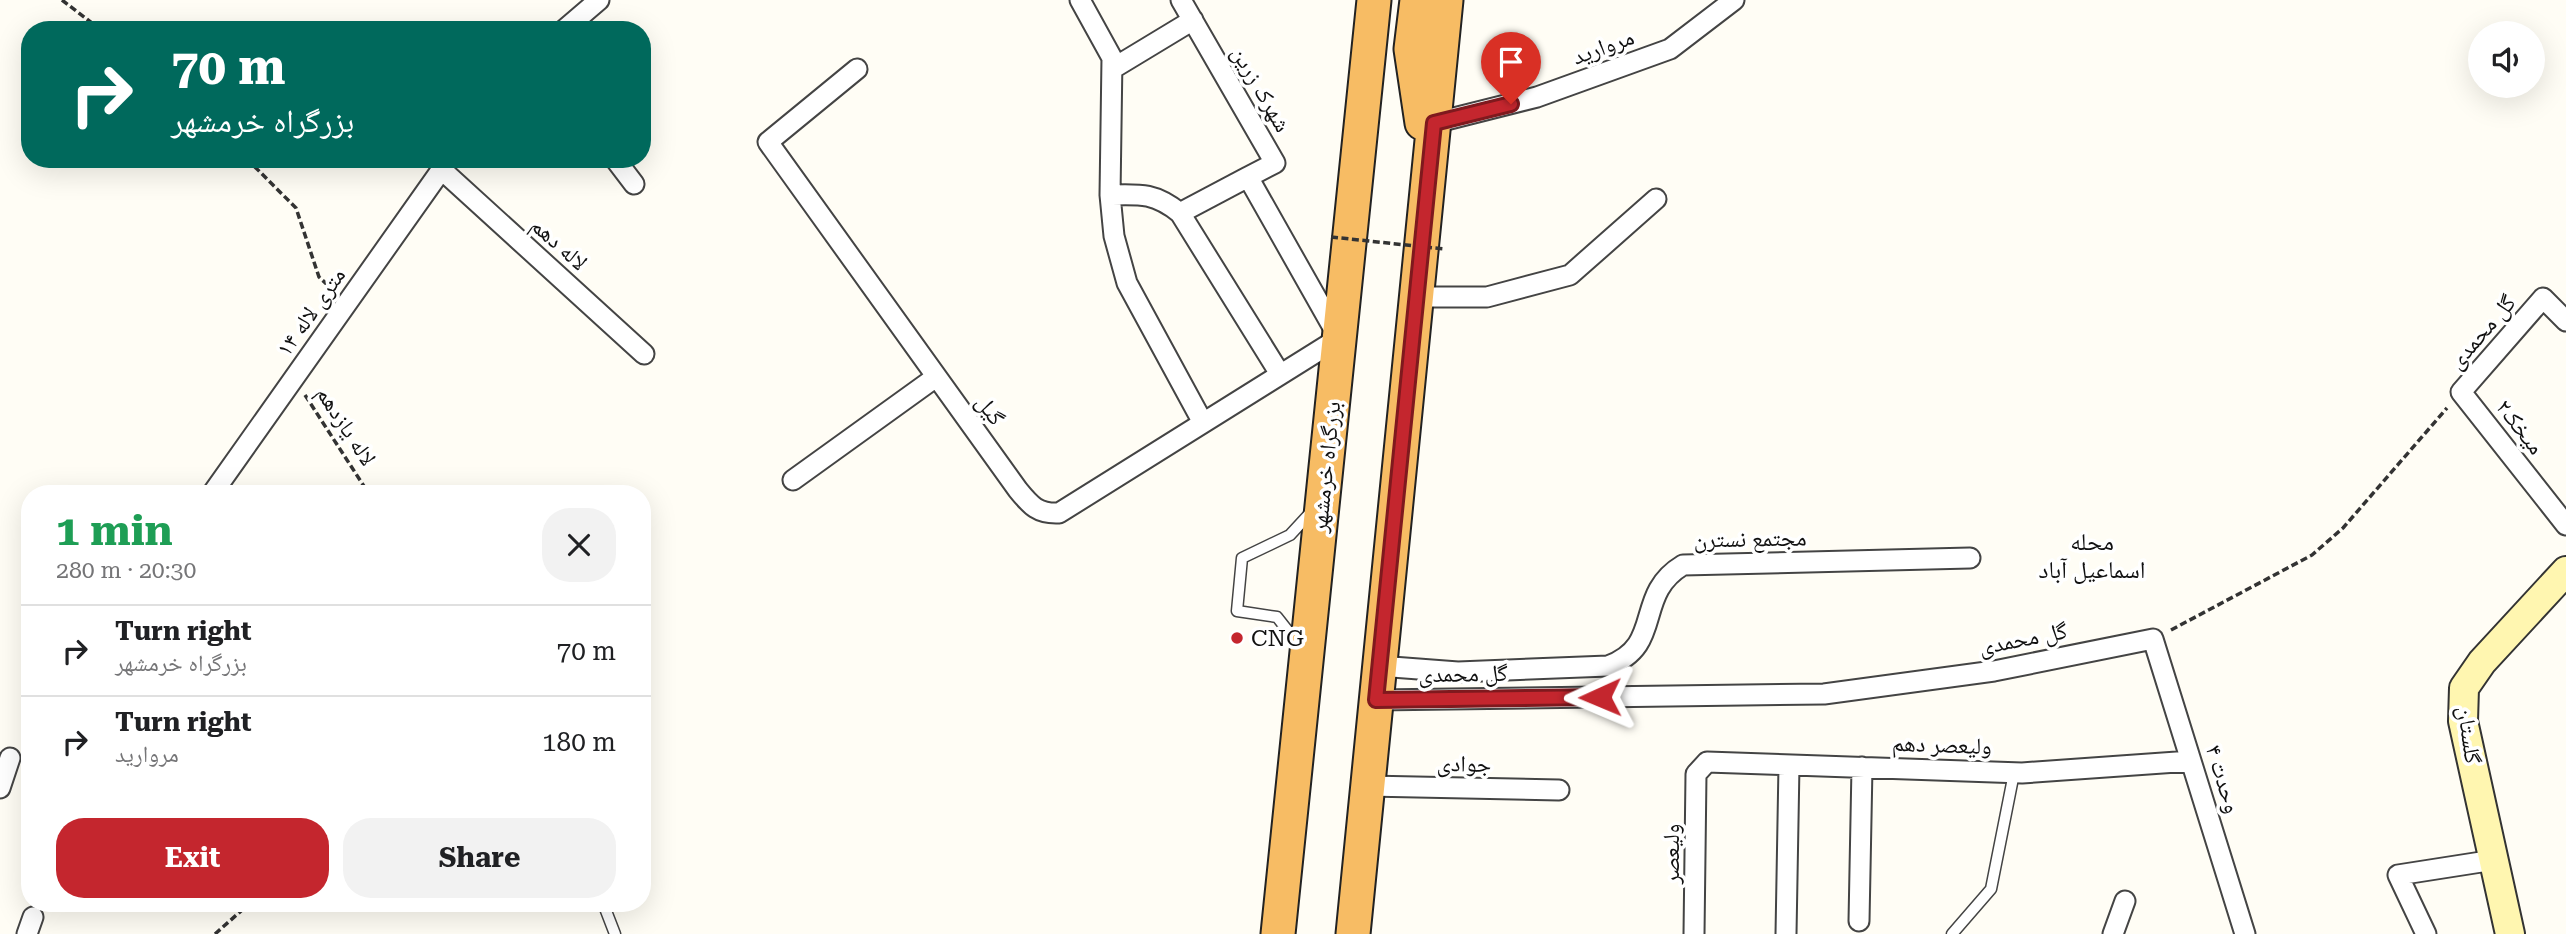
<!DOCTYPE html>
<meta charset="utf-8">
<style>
body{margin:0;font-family:"Roboto Serif","Noto Naskh Arabic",serif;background:#f2f2f2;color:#202124;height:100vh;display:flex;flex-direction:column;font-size:26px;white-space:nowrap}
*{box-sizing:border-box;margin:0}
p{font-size:23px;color:#757577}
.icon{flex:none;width:38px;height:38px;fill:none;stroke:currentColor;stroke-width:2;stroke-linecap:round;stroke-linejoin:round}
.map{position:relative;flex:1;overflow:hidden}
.details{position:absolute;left:21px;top:485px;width:630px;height:427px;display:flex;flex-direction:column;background:#fff;border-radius:28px;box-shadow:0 7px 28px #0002}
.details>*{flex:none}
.guide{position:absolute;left:21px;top:21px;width:630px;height:147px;border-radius:28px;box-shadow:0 7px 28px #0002;background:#00695c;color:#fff;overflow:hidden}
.tools{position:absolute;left:2468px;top:21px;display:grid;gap:14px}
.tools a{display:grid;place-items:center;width:77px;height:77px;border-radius:50%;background:#fff;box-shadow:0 7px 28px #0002;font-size:35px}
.pin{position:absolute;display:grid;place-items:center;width:60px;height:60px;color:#fff;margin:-72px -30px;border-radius:50% 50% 50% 0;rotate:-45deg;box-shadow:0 0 7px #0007}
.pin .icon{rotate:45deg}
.me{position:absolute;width:77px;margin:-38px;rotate:269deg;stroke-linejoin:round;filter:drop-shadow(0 0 5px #0008)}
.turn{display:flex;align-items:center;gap:24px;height:147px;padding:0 35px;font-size:32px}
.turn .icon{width:91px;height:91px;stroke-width:2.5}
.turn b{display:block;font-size:49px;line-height:60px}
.round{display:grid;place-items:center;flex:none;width:74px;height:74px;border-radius:28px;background:#f2f2f2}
.overview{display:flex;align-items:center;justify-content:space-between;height:119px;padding:0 35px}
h1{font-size:42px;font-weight:700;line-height:52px;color:#1e9e55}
.primary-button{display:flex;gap:14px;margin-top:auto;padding:14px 35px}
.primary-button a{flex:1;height:80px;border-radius:28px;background:#c4262e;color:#fff;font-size:28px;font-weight:700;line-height:80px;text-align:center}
.primary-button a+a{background:#f2f2f2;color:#202124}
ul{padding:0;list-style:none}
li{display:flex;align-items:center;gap:21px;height:91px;padding:0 35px;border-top:2px solid #e0e0e0}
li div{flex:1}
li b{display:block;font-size:26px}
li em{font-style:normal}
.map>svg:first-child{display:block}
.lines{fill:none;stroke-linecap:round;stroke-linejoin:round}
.service-casing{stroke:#444;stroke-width:13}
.minor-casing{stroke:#444;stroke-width:23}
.secondary-casing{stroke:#333;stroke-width:32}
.trunk-casing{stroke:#222;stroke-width:37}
.path{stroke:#333;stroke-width:3.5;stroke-dasharray:7 3.5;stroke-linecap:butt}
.service{stroke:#fff;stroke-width:10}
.minor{stroke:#fff;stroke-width:19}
.secondary{stroke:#fff6b0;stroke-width:28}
.trunk{stroke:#f7bc64;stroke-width:33}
.path-bridge{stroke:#333;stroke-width:3.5;stroke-dasharray:7 3.5;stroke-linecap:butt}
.route-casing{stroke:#7f191e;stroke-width:18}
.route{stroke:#c4262e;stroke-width:12}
.poi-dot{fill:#c4262e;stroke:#fff;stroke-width:2.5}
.labels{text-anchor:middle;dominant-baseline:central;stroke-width:7;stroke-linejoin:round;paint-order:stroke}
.street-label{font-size:23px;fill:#111;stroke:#fff}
.poi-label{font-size:23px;fill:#111;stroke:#fff;text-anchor:start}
.neighbourhood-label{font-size:24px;fill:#111;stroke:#fff}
</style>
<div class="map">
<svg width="2566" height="934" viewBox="0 0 2566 934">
<rect width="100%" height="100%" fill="#fffdf5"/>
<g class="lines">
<g class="service-casing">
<path id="service" d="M1299 645 1277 617 1237 611 1242 558 1290 535 1313 510
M603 903 615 934
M1952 934 1991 889 2014 773"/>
</g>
<g class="minor-casing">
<path id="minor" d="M1080 0 1112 58 1110 195 1114 236 1127 283 1202 421
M564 30 599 0
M857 69 768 142 1018 490C1031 506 1038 514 1059 513L1339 338 1248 177 1275 163 1181 0
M1112 69 1193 20
M1434 123 1537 97 1670 49 1734 0
M615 159 634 184
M442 170 644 354
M1110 195C1141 194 1155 193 1180 213L1280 374
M1180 213 1248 177
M1416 297H1487L1570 275 1656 199
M2566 321 2543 298 2461 392 2566 525
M793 480 936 377
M212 494 449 159
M1379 666 1458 672 1608 666C1665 645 1633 595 1683 565L1970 558
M1376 700 1824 694 1994 671 2153 639 2245 934
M1368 786 1559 790
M0 788 10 758
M1859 921 1862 767
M27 934 33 917
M1694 934 1696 774 1707 762 2022 773 2191 761
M1786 934 1789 765
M2113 934 2125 901
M2426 934 2398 875 2494 860"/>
</g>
<g class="secondary-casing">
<path id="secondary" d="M2510 934 2463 721 2464 688 2482 662 2566 571"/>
</g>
<g class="trunk-casing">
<path id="trunk" d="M1417 0 1411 49 1422 123
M1278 934 1374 0
M1353 934 1446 0"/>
</g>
<path class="path" d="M62 0 101 30
M247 159 296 208 319 277 333 290
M305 395 369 494
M2171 630 2312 555 2343 528 2447 408
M215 934 250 903"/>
<use href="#service" class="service"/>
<use href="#minor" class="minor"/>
<use href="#secondary" class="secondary"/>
<use href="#trunk" class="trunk"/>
<path class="path-bridge" d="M1331 237 1444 249"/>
</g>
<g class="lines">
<g class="route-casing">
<path id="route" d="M1511 104 1434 123 1376 700 1600 697"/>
</g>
<use href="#route" class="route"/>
</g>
<circle class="poi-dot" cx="1237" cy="638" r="7"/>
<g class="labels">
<g class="street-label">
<text transform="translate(1603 47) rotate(-20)">مروارید</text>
<text transform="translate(1261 89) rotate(60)">شهرک زرین</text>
<text transform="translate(559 244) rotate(42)">لاله دهم</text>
<text transform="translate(311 312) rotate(-55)">۱۴ متری لاله</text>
<text transform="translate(2482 332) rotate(-49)">گل محمدی</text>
<text transform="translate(990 410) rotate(54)">گیل</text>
<text transform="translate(346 426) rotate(57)">لاله یازدهم</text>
<text transform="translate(2520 427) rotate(52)">میخک۲</text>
<text transform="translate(1326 467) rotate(-84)">بزرگراه خرمشهر</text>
<text transform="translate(1750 539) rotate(-1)">مجتمع نسترن</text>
<text transform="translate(2023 639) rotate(-11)">گل محمدی</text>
<text transform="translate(1463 674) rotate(-1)">گل محمدی</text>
<text transform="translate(2469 735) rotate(82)">گلستان</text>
<text transform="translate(1942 745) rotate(2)">ولیعصر دهم</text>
<text transform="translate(1464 764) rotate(1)">جوادی</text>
<text transform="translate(2223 779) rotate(73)">وحدت ۴</text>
<text transform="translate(1671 854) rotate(-90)">ولیعصر</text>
</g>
<g class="poi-label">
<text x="1251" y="638">CNG</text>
</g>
<g class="neighbourhood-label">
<text x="2092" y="542">محله<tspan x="2092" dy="28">اسماعیل آباد</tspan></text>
</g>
</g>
</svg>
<div class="tools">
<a><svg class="icon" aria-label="sound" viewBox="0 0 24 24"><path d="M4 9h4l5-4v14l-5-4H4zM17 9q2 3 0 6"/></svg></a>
</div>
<div class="pin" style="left:1511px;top:104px;background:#d93025"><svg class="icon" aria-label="arrive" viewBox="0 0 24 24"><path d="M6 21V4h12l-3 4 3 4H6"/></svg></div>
<svg class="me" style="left:1600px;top:697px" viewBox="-20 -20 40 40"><path d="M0-17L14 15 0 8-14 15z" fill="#c4262e" stroke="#fff" stroke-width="4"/></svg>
<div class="guide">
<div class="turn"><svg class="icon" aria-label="right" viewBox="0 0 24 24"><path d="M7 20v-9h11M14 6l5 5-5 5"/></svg><div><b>70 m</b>بزرگراه خرمشهر</div></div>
</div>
<section class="details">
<div class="overview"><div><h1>1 min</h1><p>280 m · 20:30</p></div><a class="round"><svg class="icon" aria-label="close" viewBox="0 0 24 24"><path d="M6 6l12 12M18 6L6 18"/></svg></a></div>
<ul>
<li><svg class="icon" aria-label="right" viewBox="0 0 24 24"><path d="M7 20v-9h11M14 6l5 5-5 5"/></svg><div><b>Turn right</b><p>بزرگراه خرمشهر</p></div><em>70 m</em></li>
<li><svg class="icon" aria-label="right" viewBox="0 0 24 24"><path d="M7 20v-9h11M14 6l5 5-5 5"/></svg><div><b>Turn right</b><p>مروارید</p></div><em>180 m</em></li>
</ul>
<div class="primary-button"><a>Exit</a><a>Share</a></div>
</section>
</div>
